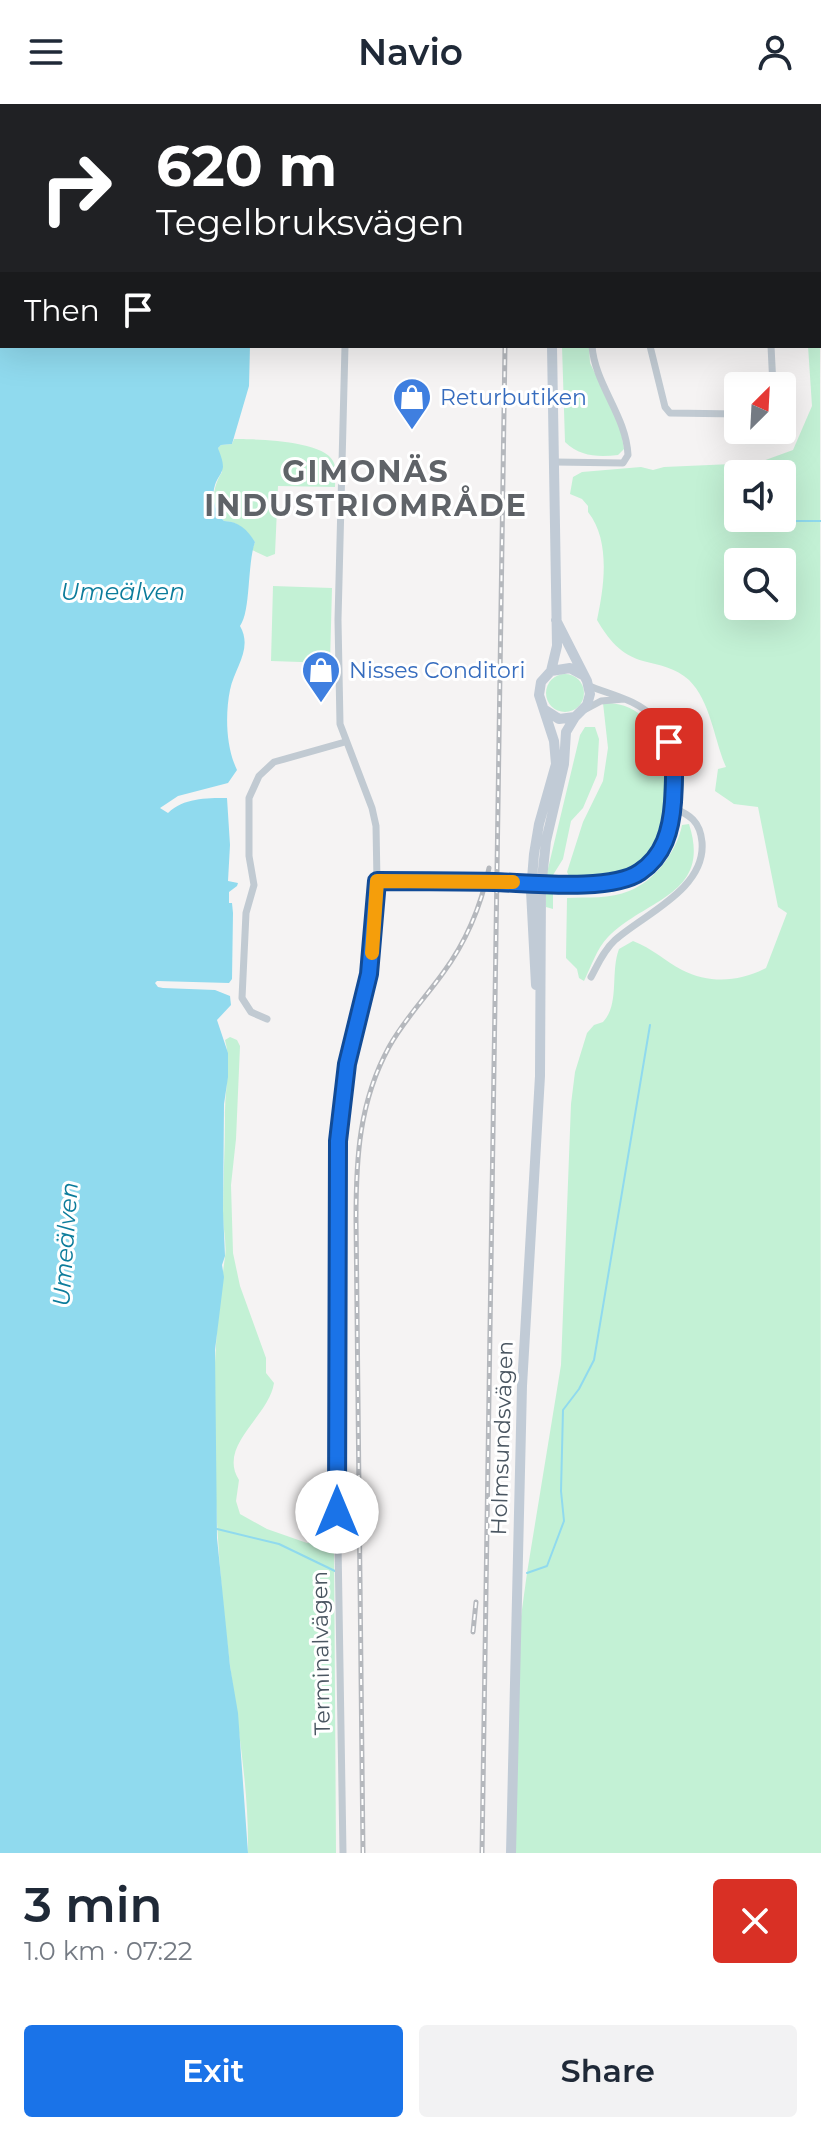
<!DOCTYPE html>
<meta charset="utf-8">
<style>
body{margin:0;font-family:Montserrat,sans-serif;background:#f2f2f3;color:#1f2937;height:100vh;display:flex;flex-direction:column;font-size:30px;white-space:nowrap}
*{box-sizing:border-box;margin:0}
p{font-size:26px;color:#747a83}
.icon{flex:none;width:44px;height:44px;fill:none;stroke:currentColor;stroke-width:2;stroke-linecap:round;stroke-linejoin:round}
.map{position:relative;height:1749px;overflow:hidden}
.side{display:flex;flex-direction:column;background:#fff;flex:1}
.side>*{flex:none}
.guide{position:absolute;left:0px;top:0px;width:822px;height:244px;box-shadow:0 8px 32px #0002;background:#202124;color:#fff;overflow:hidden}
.needle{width:52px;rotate:24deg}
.controls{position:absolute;left:724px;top:268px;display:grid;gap:16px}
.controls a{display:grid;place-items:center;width:72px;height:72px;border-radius:8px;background:#fff;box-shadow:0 8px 32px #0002;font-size:40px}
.pin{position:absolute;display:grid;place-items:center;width:68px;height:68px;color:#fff;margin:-34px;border-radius:16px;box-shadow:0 4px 12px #0006}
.me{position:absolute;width:88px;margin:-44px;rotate:0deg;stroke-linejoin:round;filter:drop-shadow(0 0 6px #0008)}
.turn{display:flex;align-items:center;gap:28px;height:168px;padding:0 24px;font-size:36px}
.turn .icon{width:104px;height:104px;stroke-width:2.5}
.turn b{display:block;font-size:56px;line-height:68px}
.then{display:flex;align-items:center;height:76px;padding:0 24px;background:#0003;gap:16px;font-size:30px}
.round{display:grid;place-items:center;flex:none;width:84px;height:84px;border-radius:8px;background:#f2f2f3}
.summary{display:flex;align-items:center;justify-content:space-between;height:136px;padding:0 24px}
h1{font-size:48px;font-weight:600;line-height:60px}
.primary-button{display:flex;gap:16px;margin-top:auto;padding:16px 24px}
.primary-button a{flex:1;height:92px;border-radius:8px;background:#1a73e8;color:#fff;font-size:32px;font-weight:600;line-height:92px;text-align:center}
.primary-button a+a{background:#f2f2f3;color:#1f2937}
header{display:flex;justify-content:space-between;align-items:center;height:104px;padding:0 24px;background:#fff;font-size:36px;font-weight:600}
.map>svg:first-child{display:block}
.green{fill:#c3f1d5;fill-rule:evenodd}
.water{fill:#90daee}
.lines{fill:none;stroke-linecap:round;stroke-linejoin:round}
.stream{stroke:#90daee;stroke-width:2}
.minor{stroke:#c1cad2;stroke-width:7}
.secondary{stroke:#c1cbd6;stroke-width:10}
.rail-casing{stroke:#b5b8bd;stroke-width:5}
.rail{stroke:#fff;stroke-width:2;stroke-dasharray:6;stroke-linecap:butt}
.minor-bridge{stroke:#c1cad2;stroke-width:7}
.route-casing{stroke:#114b97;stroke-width:20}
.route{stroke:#1a73e8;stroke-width:14}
.slow{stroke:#f59e0b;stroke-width:14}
.labels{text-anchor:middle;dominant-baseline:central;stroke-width:6;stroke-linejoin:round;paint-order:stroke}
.shop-label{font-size:22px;fill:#366cbe;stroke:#fff;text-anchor:start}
.street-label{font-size:22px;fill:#4a5661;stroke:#fff}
.water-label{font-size:24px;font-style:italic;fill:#0c7c9b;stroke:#fff}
.district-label{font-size:30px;font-weight:bold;letter-spacing:2px;fill:#5f6368;stroke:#fff}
</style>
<header><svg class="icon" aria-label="menu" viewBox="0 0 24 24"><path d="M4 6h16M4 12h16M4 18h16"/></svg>Navio<svg class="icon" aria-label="person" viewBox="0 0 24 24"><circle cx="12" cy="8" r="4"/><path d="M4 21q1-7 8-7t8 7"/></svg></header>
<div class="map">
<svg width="821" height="1749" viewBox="0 0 821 1749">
<rect width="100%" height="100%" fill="#f5f3f3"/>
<path class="green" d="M820 214 821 1749H511L513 1571 527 1469 561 1261 571 1000 575 968 587 929 594 921 603 918C620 900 610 869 619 845L633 837C652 844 665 857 682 866 710 880 739 878 766 864L787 809 778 803 758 703 734 700 715 687 718 665 726 663C714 636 711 598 689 576 676 564 659 561 643 557 621 551 608 535 597 516 604 483 611 437 588 408V402L582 395 570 390 573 373 582 368 641 363 653 366 664 363 732 360 746 363 793 346 812 302 808 242H820ZM738 370H782V414H738ZM738 458H782V502H738Z
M562 242H589L590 259 620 321 624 345 618 351C599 353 580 353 565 338Z
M234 335C254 335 323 336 333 357 337 364 335 375 335 383L278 382 275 450 267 453 252 446 255 438C247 427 238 417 224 417 210 402 212 384 222 368L218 344 221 341 232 340Z
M273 482 332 484 330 559 271 557Z
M546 589a19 19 0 1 1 38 0a19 19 0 1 1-38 0Z
M603 599C655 598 667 647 664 689 663 720 658 755 625 767 607 774 587 773 569 772L567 768 583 718 603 677 608 644Z
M585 623H595L599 635 597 671 583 704 571 717 563 755 553 771V805L546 803V773L580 631Z
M689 720C712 791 647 794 608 833 597 844 591 863 584 877L579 874 577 865 566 854 567 794C586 793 611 795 629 787 655 777 677 747 682 721Z
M230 933 237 936 240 942 236 1035 231 1081 233 1149 240 1182 266 1254V1269L274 1279C269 1313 217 1341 239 1376L236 1397 240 1410 267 1425 307 1439 334 1435 336 1749H248C249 1686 238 1624 230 1562 220 1485 215 1406 214 1327 213 1269 217 1209 225 1153 227 1140 223 1124 223 1111 223 1078 225 1046 225 1014 224 987 232 962 225 936Z"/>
<path class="water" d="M0 0H263L2 2V242H250L249 282 232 340 221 341 218 344C220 350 223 356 223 363 222 370 217 374 215 381 211 393 215 408 224 417 238 417 248 426 255 438 247 461 251 507 240 522 253 545 235 563 230 586 225 611 226 643 237 666L228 679 178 692 160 704 168 709C184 694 205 694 227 694L230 741 228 777 238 779 237 782 229 788V799H232L233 809 232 875 229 879 157 877 155 879 158 883 163 884 215 886 230 892 231 901 217 916 228 949V973L224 1000 223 1107 225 1152 222 1161 224 1173 215 1246 217 1434 230 1562 238 1609 248 1749H0Z"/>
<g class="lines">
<path class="stream" d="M762 417H821
M217 1425 279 1440 337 1468
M527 1469 547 1462 564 1417 561 1387 563 1306 579 1285 594 1256 650 921"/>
<path class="minor" d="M286 2V0
M624 2V0
M662 2V0
M807 2V0
M650 242 665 303 670 309 738 310
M771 242 773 282
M555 358 623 359 628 351C626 311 595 281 592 242
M586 605 601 597 624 595
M377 777 466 778
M587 779C605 779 624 779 640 768 680 740 687 650 655 615 638 596 612 591 589 582
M591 873C598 860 604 846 615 836 644 810 706 785 702 738 700 717 690 711 672 703
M267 915 251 908 242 894 246 809 254 781 249 752V694L259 672 274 658 345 638
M343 1749 337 1378 338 1037 347 960 369 870 377 777 376 722 372 704 340 620 338 516 345 242"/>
<path class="secondary" d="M541 0 542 2
M551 567 570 564 583 571
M545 606 559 615 575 613
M536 881 531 787 534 750 539 720 556 660 554 637 539 591 541 578 551 567 557 542 552 242
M511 1749 522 1282 540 972 541 784 546 737 564 660 566 628 575 613 587 601 590 590 587 577 556 516"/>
<g class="rail-casing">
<path id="rail" d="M503 0V2
M473 1528 476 1498
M363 1749 356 1115C356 1054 359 998 389 943 404 916 425 894 443 869 466 838 481 802 489 764
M482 1749 505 242"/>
</g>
<use href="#rail" class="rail"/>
<path class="minor-bridge" d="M466 778 587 779"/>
</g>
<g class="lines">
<g class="route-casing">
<path id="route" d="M337 1408 338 1037 347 960 369 870 377 777C416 777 455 777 494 778 530 779 611 788 640 768 664 752 671 726 673 698 674 678 676 657 669 638"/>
</g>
<use href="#route" class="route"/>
<path class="slow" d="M372 849 377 777 513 778"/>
</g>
<defs>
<g id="shop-pin" transform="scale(2)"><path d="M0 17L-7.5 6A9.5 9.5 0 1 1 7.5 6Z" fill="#3f7fe0" stroke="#fff"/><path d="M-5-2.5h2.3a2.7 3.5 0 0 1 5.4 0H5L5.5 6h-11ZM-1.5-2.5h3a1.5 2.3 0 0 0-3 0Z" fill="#fff"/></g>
</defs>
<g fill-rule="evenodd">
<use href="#shop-pin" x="412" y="293"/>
<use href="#shop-pin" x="321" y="566"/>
</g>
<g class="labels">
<g class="shop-label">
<text x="440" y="293">Returbutiken</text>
<text x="349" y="566">Nisses Conditori</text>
</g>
<g class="street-label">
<text transform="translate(502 1334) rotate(-88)">Holmsundsvägen</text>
<text transform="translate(321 1549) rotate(-91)">Terminalvägen</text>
</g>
<g class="water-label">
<text x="123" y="487">Umeälven</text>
<text transform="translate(65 1140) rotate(-86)">Umeälven</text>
</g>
<g class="district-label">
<text x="366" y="367">GIMONÄS<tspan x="366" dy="34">INDUSTRIOMRÅDE</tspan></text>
</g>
</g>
</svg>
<div class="controls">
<a><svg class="needle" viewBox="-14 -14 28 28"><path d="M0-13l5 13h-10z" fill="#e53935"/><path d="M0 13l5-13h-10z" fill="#747a83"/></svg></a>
<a><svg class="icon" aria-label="sound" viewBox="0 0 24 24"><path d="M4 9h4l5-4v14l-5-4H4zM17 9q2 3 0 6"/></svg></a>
<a><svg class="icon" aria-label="search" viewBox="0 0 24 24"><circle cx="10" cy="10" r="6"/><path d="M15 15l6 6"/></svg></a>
</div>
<div class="pin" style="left:669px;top:638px;background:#d93025"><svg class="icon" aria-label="arrive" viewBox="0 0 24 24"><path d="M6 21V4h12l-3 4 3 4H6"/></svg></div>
<svg class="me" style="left:337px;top:1408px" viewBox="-20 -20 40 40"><circle r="19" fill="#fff"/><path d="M0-13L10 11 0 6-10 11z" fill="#1a73e8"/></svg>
<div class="guide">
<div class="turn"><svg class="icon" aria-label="right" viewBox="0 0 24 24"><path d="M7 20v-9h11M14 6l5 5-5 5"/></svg><div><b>620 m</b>Tegelbruksvägen</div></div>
<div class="then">Then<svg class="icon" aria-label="arrive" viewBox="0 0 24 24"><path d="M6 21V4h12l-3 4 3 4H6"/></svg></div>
</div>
</div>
<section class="side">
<div class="summary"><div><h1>3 min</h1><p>1.0 km · 07:22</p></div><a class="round" style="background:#d93025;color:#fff"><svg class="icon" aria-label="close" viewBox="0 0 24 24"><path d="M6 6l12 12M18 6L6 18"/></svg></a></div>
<div class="primary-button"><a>Exit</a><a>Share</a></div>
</section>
